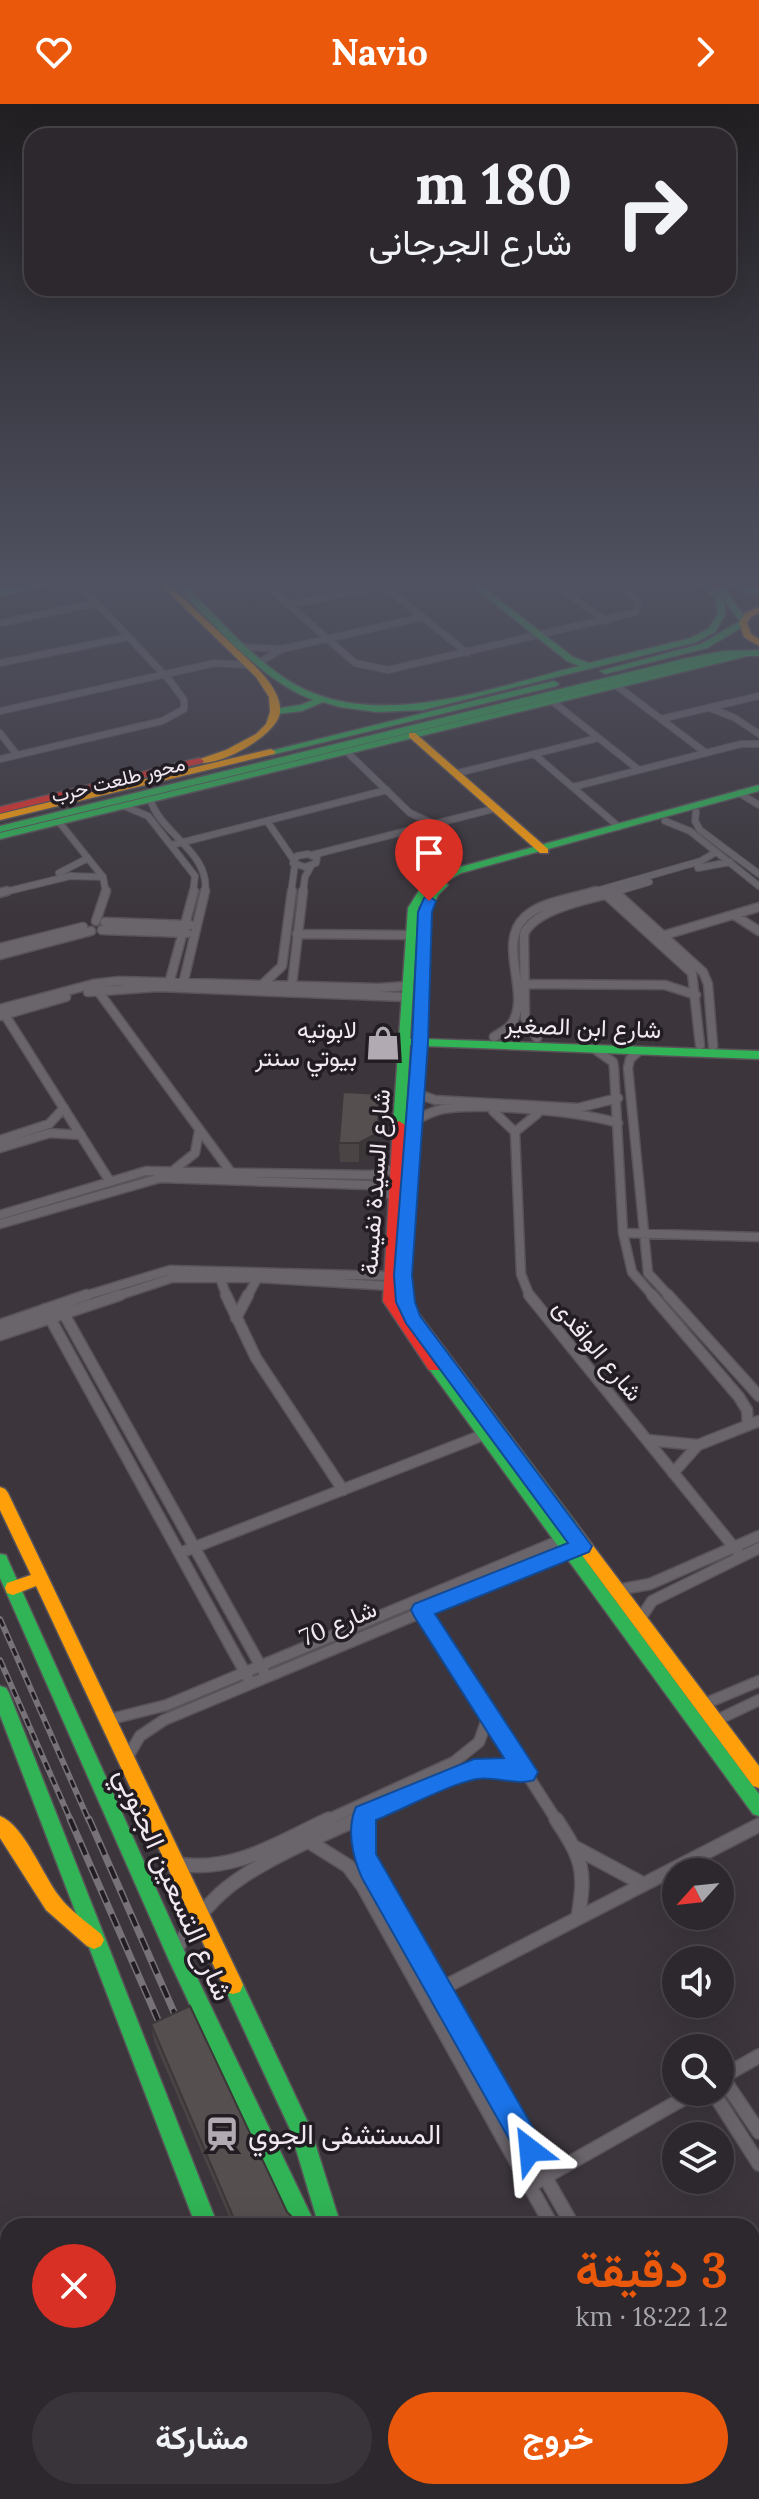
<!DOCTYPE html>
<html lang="ar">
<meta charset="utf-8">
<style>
body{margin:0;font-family:Lora,Vazirmatn,serif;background:#393439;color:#f1f3f6;direction:rtl;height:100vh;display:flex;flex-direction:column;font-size:30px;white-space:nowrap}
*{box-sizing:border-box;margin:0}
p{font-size:26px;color:#a7a6aa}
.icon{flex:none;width:44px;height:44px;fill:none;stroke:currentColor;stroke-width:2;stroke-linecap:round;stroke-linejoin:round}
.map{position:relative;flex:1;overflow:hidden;direction:ltr}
.side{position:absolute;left:0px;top:2114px;width:760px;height:282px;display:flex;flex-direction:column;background:#2d282d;border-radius:24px 24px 0 0;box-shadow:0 8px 32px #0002,0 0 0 2px #484449;direction:rtl}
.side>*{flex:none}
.hud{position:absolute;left:24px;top:24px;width:712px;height:168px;border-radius:24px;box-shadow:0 8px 32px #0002,0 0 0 2px #484449;direction:rtl;background:#2d282d;color:#f1f3f6;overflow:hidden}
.needle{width:52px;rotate:243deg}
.controls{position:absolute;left:662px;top:1754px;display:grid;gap:16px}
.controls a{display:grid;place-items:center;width:72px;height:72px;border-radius:50%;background:#2d282d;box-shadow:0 8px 32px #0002,0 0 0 2px #484449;font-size:40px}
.pin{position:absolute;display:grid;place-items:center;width:68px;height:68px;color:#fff;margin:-82px -34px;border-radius:50% 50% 50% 0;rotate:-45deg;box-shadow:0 0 8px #0007}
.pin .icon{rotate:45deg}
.me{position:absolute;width:88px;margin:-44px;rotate:331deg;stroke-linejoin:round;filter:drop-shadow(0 0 6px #0008)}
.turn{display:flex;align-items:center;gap:28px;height:168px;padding:0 32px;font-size:36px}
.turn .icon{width:104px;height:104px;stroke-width:2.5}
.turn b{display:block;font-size:56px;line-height:68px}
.round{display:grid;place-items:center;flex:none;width:84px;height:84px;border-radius:42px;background:#393439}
.summary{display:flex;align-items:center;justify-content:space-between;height:136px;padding:0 32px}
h1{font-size:48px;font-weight:700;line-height:60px;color:#ea580c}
.action{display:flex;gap:16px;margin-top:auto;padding:16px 32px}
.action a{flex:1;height:92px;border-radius:48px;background:#ea580c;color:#fff;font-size:32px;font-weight:700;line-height:92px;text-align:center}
.action a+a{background:#393439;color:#f1f3f6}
header{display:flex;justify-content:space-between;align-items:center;height:104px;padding:0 32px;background:#ea580c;color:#fff;font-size:36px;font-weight:700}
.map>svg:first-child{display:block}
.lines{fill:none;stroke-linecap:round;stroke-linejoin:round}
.street-far3-casing{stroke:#595359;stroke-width:8}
.street-far2-casing{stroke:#595359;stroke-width:11}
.street-far1-casing{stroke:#595359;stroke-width:13}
.street-casing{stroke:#595359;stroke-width:16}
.fast-casing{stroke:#595359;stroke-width:3}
.slow-casing{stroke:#595359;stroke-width:3}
.jam-casing{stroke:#595359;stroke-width:3}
.street-far3{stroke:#6a656b;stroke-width:6}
.street-far2{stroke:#6a656b;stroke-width:8}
.street-far1{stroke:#6a656b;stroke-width:10}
.street{stroke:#6a656b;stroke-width:13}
.fast{fill:#30b455;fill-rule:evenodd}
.slow{fill:#ff9f0a;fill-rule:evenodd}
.jam{fill:#e5322d;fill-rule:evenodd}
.rail-far1-casing{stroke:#777277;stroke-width:6}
.rail-casing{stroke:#777277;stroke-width:7}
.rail-far1{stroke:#221c23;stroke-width:3;stroke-dasharray:8;stroke-linecap:butt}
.rail{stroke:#221c23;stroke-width:4;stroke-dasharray:13;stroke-linecap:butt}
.wall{fill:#4a4445}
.shaded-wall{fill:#3c3738}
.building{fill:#564f50;stroke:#3c3738;stroke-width:2}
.route{fill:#1a73e8;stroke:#114b97;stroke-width:2}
.labels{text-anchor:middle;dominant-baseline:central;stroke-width:7;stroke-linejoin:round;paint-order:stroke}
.far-street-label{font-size:20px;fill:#f1e8f1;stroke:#221c23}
.street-label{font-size:24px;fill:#f1e8f1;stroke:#221c23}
.poi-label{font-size:24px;fill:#f1e8f1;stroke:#221c23;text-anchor:end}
.near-street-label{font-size:28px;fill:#f1e8f1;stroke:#221c23}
.near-poi-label{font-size:28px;fill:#f1e8f1;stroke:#221c23;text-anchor:start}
</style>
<header><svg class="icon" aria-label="forward" viewBox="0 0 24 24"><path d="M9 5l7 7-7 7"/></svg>Navio<svg class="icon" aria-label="heart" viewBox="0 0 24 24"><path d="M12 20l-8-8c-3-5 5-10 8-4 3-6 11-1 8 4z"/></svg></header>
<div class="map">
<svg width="759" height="2395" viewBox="0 0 759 2395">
<rect width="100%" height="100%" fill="#3c363c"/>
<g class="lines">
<g class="street-far3-casing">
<path id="street-far3" d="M262 477 355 559 388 566 636 508 639 497 610 477
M378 477 467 549
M549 477 606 517
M289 501 384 481
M0 519 97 499
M244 543 282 545 423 513
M260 558 282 545
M0 559 128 533
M617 582 706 649
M552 597 639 666
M710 604 735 614 759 630
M0 607 215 559 246 561
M661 615 759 592
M0 629 17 651
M346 647 410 709 434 720
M534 650 619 723
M0 655 162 617 184 605V596L171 578 76 477
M458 669 598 634
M573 683 741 640H759
M739 689 759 701
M150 695C161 731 211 748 205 789
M124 702 148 712 195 772 193 789
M696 708 695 717 700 726 759 770
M267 717 293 755
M665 717 690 727 759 782
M59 718 103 773 106 789
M172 741 387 686
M308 750 317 754 316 759 305 763 293 759 297 752Z
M312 751 497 704
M698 764 730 758
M59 769 88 754
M613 786 617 789
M0 789 70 772 103 773
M291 789 295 760
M303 789 305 773 311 762
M589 789 701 757 716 748
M612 789 649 778"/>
</g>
<g class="street-far2-casing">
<path id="street-far2" d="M614 787 703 868 708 880 713 942
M603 788 692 869 700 941
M0 789 7 787
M734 811 759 827
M96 817 106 787
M105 818 190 821
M102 826 187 829
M297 830 409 831
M665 831 759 803
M0 844 83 823
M0 851 91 827
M170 876 194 787
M184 876 205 787
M264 879 282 862 292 787
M524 880 665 881 696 891
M292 881 303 787
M95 883 230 1067
M88 888 158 883 405 893
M0 905 93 880 119 877 379 884 406 882
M5 911 109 1076
M0 912 66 893
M494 933C498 930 506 926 510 922 534 892 495 841 525 813 542 797 574 794 596 787
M537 934 525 914 524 830C535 804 592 795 618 787
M596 946 613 958 614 964 623 1129 632 1168 654 1193
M639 947 630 955 628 964 648 1169 670 1193
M415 989 435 996 578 1004 618 994
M493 1007 515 1028 521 1170 530 1193
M414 1017C423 1012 433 1007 443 1005 483 999 579 1007 618 1019
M515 1028 537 1010
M0 1036 49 1020 64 1004
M0 1044 50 1029 81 1031
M175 1065 195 1049 199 1027
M0 1111 146 1067 372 1071 395 1065
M0 1120 160 1074 369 1081 385 1086 393 1093
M623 1129 759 1133
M219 1171 227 1193
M81 1193 170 1166 391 1172
M114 1193 172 1174H258L391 1182
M247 1193 259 1171"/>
</g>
<g class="street-far1-casing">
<path id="street-far1" d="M226 1191 256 1254 343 1386
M529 1191 741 1452
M652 1191 739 1293 747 1306 748 1321
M668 1191 759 1292
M59 1201 264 1568
M45 1205 248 1574
M236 1214 248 1191
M0 1221 87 1191
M0 1231 120 1191
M647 1336 698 1341
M673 1369 698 1341 759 1317
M180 1449 483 1331
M617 1486 650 1480 759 1432
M419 1502 557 1717
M639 1517 652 1497 759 1444
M702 1601 759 1577
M107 1616 167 1601 566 1434
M715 1617 759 1596
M126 1656 140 1632 164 1616 573 1445
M359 1702 364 1717
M325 1717 454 1658 479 1638 489 1610
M353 1717 462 1669 494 1663 526 1668"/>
</g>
<g class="street-casing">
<path id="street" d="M364 1715 371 1767 573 2122
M556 1715C583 1756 586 1766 578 1814
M308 1737 348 1762 363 1782 552 2122
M574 1743 643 1780
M176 1760C235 1769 277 1739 329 1715
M176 1845C191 1823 206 1801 227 1784 262 1756 317 1733 358 1715
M425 1893 759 1721
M722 1973 759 2028
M720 1974 759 1952
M713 1988 759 2060
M529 2082 695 1988
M752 2260 759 2256
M752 2282 759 2278"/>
</g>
<g class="fast-casing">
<path id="fast" d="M51 477H66L0 492V486Z
M173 477H181C214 509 245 547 283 573 368 632 489 584 579 562L567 557 466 477H475L573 553 589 559 691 534 709 524 718 509 715 495 696 477H704L720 490 717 486 724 484 748 517 746 521 707 544 605 570 600 567 701 540 740 517 723 495 726 509 715 528 697 538 423 606 377 608 340 603 323 598 302 607 277 610 272 607 274 605 300 601 314 596C267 581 206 515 173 477Z
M718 477H729L759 486V492Z
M759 546V552H748L0 735V729L723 553 0 728V722L683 555 723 547Z
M554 577 559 580 557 582 271 651 266 648Z
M759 681V687L461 769 445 778 448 781 438 791 430 808 426 935 759 947V955L426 942 410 1172 415 1205 576 1419 578 1423 576 1427 570 1429 564 1427 759 1690V1712L753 1710 427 1262 429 1258H439L508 1351 403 1209 396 1172 414 942 410 941 405 1021 399 1025 393 1021 408 804 422 782 453 765ZM427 791 420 808 414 934 410 935 418 804Z
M0 1450 6 1451 8 1456 182 1842 316 2122H294L168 1854 0 1474Z
M0 1582 6 1584 9 1589 218 2122H196L0 1611Z
M233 1872 240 1874 310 2023 341 2122H319L290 2025 223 1881 226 1874Z
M230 2388H266L263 2395H227Z
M414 2388H438L441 2395H417Z"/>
</g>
<g class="slow-casing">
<path id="slow" d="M157 477H165L254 561C266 573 282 591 280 609 276 633 212 667 194 657L226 646 256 630 266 620 270 608 269 593 256 573Z
M759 503V509L751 513 747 519 751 530 759 535V542L744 533 739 519 745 509Z
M409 629H415L548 745V749H540L409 633Z
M271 645 276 648 274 650 0 716V710Z
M0 1383 5 1385 8 1389 240 1874 243 1881 240 1888 233 1890 226 1888 36 1482 13 1491 7 1489 5 1484 7 1479 31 1471 0 1406Z
M570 1417 576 1419 759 1662V1684L753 1682 564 1427 562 1423 564 1419Z
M0 1712C24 1721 43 1772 59 1792 69 1806 87 1818 101 1830L104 1836 101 1842 94 1845 87 1842 46 1806 0 1734Z
M213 2388H237L236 2395H212Z"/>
</g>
<g class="jam-casing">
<path id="jam" d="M199 654 204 657 202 659 0 709V703Z
M399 1017 405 1021 397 1197 441 1262 439 1266H429L383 1197 393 1021Z
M87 2388H119L116 2395H84Z
M309 2388H335L338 2395H312Z"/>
</g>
<use href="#street-far3" class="street-far3"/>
<use href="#street-far2" class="street-far2"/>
<use href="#street-far1" class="street-far1"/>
<use href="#street" class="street"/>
<use href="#fast" class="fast"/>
<use href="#slow" class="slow"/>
<use href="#jam" class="jam"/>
<g class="rail-far1-casing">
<path id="rail-far1" d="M0 1515 89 1717
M0 1556 71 1717"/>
</g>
<g class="rail-casing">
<path id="rail" d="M70 1715 165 1932
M89 1715 181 1924
M366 2388 369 2395
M391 2388 394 2395"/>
</g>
<use href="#rail-far1" class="rail-far1"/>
<use href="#rail" class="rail"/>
</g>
<path class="wall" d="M379 1009 378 1048 359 1058H340L339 1039Z
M151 1920 294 2122H233L154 1937Z"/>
<path class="shaded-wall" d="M379 990 378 1048 359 1058V1039Z
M293 2114 294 2122H277Z"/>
<path class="building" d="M343 988 379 990 378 1029 359 1039H339Z
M190 1902 287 2108 293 2114 277 2122H237L151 1920Z"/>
<linearGradient id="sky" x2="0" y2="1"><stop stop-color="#211e21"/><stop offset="0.59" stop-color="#505261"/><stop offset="1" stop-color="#505261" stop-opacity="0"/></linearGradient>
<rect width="759" height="812" fill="url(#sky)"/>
<path class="route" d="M429 792 436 797 432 808 428 938 412 1171 415 1198 420 1212 592 1442 589 1448 435 1510 538 1668 534 1676C517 1682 496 1672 477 1675 449 1680 404 1705 376 1716V1750L540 2036 544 2046 540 2056 530 2059 521 2056 362 1774C353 1754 346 1725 356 1703L474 1655 504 1654 414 1512 411 1506 414 1500 568 1439 406 1219 396 1198 394 1171 412 938 418 808 424 794Z"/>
<defs>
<g id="shop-bare" transform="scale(2.76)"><path d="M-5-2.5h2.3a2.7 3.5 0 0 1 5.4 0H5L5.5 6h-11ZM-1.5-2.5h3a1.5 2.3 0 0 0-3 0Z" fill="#b2aab2" stroke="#221c23" stroke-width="2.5" paint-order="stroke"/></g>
<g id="station-bare" transform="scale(2.76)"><path d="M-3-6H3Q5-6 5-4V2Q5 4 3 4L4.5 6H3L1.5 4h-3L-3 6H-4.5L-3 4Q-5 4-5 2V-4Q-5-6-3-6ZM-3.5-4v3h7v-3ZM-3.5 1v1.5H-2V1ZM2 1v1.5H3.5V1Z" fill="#b2aab2" stroke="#221c23" stroke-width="2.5" paint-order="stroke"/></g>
</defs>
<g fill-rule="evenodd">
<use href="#shop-bare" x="383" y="939"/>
<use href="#station-bare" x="222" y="2030"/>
</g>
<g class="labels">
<g class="far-street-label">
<text transform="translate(118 675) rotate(-14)">محور طلعت حرب</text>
</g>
<g class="street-label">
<text transform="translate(583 923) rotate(2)">شارع ابن الصغير</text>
<text transform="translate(375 1078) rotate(-86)">شارع السيدة نفيسة</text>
<text transform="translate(598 1246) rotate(50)">شارع الواقدى</text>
<text transform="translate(338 1519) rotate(-23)">شارع 70</text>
</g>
<g class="poi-label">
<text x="357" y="925">لابوتيه<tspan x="357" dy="28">بيوتي سنتر</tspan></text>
</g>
<g class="near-street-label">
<text transform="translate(174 1780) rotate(66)">شارع التسعين الجنوبي</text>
</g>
<g class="near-poi-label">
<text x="248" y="2030">المستشفى الجوي</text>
</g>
</g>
</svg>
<div class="controls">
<a><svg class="needle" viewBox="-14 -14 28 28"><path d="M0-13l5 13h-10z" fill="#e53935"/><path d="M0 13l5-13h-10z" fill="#a7a6aa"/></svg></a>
<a><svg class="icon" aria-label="sound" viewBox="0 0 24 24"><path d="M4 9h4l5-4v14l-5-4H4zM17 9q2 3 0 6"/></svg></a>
<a><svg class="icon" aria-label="search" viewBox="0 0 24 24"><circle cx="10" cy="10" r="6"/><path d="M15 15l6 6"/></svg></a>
<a><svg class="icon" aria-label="layers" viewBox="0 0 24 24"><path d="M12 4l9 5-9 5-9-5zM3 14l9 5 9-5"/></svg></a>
</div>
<div class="pin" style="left:429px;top:797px;background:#d93025"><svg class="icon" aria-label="arrive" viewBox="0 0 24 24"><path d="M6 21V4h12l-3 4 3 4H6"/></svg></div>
<svg class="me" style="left:530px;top:2046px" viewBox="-20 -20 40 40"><path d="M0-17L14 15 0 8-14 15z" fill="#1a73e8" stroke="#fff" stroke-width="4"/></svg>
<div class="hud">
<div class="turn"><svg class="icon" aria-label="right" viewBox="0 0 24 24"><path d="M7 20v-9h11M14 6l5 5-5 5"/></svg><div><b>180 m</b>شارع الجرجانى</div></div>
</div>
<section class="side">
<div class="summary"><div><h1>3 دقيقة</h1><p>1.2 km · 18:22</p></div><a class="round" style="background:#d93025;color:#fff"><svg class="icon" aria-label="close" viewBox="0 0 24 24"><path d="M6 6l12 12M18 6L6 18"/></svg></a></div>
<div class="action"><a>خروج</a><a>مشاركة</a></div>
</section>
</div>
